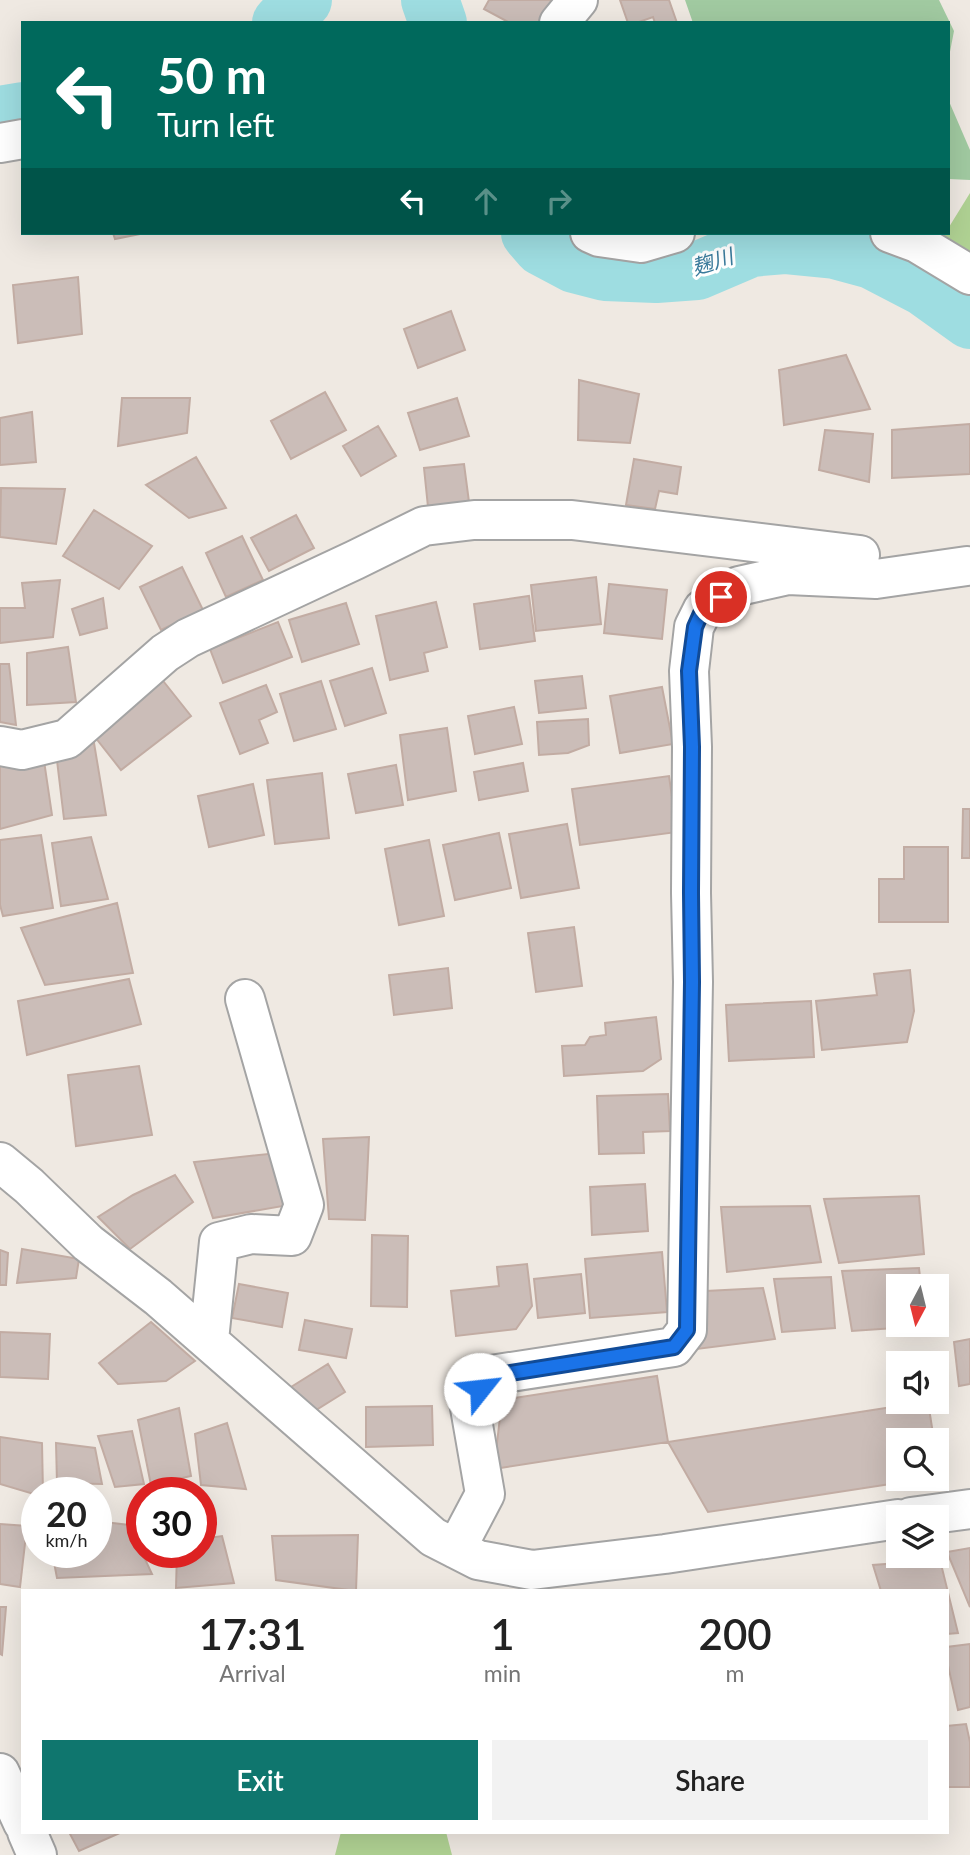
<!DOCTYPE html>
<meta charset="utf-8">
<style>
body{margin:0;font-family:Lato,"Noto Sans JP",sans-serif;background:#f2f2f2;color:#222;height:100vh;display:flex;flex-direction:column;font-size:26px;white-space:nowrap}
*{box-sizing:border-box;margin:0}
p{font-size:23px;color:#767676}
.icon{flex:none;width:38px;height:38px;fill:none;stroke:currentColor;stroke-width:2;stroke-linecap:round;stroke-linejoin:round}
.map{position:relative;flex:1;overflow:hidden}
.side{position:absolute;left:21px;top:1589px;width:928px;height:245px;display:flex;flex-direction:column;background:#fff;border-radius:0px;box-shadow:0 7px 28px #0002}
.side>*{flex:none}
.top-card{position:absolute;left:21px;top:21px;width:929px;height:214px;border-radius:0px;box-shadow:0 7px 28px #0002;background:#00695c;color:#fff;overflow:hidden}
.needle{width:46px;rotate:187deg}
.controls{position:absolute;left:886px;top:1274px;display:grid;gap:14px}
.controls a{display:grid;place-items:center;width:63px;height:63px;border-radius:0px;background:#fff;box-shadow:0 7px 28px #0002;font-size:35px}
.speed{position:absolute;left:21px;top:1477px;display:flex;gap:14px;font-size:35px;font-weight:700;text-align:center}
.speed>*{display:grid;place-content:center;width:91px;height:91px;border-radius:50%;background:#fff;box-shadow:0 7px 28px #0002;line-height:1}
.speed small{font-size:18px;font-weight:400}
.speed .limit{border:10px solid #d22;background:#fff;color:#111}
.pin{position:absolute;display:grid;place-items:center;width:60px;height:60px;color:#fff;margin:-30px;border:4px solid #fff;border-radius:50%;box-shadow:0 2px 7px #0007}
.me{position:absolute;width:77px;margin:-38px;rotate:61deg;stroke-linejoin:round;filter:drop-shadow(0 0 5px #0008)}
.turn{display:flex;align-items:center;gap:24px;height:147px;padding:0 21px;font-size:32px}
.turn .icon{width:91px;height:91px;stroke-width:2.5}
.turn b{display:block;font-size:49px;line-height:60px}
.lanes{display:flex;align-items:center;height:66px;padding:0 21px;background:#0003;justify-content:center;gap:35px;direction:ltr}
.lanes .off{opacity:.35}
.eta{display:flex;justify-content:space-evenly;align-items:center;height:119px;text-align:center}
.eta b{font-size:42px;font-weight:600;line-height:49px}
.cta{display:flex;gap:14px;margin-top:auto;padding:14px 21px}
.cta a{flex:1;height:80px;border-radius:0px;background:#0f766e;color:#fff;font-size:28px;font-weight:600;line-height:80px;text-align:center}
.cta a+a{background:#f2f2f2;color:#222}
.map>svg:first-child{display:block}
.forest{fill:#b0d293}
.cemetery{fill:#a1caa1}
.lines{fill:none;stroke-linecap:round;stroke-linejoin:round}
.river{stroke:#9edde1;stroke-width:58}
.building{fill:#cbbdb8;stroke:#c2aca3;stroke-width:2}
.minor-casing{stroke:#a4a4a4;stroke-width:42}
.minor{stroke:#fff;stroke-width:38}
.route-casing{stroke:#114b97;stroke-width:18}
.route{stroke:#1a73e8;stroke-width:12}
.labels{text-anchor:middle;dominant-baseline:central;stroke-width:6;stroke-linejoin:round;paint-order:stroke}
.water-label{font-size:21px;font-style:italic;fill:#3a7b9c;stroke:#fff}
</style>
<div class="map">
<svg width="970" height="1855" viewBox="0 0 970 1855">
<rect width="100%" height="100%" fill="#efe9e2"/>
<path class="forest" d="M970 193V259L936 247 945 233H948L949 227Z
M341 1832H446L452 1855H335Z"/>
<path class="cemetery" d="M685 0H939L954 31 949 57 948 23H693Z
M948 99 970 150V180L949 179Z"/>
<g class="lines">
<path class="river" d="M430 0 438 23
M281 23 303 0
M0 115 23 111
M530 233 542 247 574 264 605 272 656 274 697 271 751 248 784 245 835 250 872 260 924 287 970 320"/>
</g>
<path class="building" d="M489 0H554L540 23H510L484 9Z
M620 0H669L677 23H655L653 17 636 23H628Z
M113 233H145L115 239Z
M78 277 82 334 18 343 13 285Z
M451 311 465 350 418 368 404 329Z
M846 355 870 409 784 425 779 370Z
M579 380 639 394 630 443 578 440Z
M325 392 346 430 291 459 271 421Z
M122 398H190L187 433 118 446Z
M457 398 469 436 420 450 408 413Z
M32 412 36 462 0 465V418Z
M970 424V474L892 478V430Z
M378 426 396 456 361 476 343 446Z
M825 430 873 434 869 482 819 470Z
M196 457 226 508 189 518 146 485Z
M634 459 681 467 677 494 659 491 655 509 626 505Z
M464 464 469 502 428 507 424 468Z
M1 488 65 489 56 544 0 537Z
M94 510 152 546 119 589 63 556Z
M296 515 314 548 269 571 251 538Z
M242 536 263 580 226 597 206 553Z
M182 567 203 610 161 630 140 587Z
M596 577 601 624 536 631 531 585Z
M60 580 53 637 0 643V608H25L22 583Z
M609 584 667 590 662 639 604 633Z
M529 596 535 641 480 649 474 604Z
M103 598 107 628 80 635 72 609Z
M436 602 447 647 424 653 428 671 390 680 376 616Z
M346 603 359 644 302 662 289 620Z
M278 622 292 657 223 683 210 649Z
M68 647 76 702 27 705V653Z
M0 664H9L16 725 0 722Z
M372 668 386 713 345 726 330 681Z
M582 676 586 708 539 713 535 681Z
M160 677 191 716 121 770 91 732Z
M321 681 336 729 294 741 280 694Z
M266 685 277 712 259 720 268 743 240 754 220 703Z
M662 687 673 744 620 753 610 696Z
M514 707 522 744 475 754 468 716Z
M588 719 589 745 568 753 539 755 537 722Z
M447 728 456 791 408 800 400 735Z
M94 743 106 815 64 819 56 752Z
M43 754 52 815 0 829V761Z
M523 763 528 791 479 800 474 772Z
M396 765 403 805 356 813 348 774Z
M322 773 329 838 275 844 267 780Z
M669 776 677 832 580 845 572 789Z
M253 784 264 835 209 847 198 796Z
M963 809H970V858H962Z
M567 824 579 888 521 898 509 834Z
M499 833 511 888 455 900 443 845Z
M41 835 53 908 3 916 0 905V840Z
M91 837 108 899 61 906 52 843Z
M429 840 444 916 399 925 385 849Z
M904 847H948V922H879V879H904Z
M117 903 133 973 45 985 21 928Z
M574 927 582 986 536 992 528 933Z
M448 968 452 1008 394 1015 389 975Z
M910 970 914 1011 907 1042 822 1050 816 1001 877 995 874 974Z
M129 979 141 1024 27 1055 18 1001Z
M811 1001 814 1057 729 1061 726 1005Z
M656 1017 661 1059 643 1071 564 1076 562 1046 585 1045 590 1037 606 1035 605 1023Z
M139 1066 152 1135 76 1146 68 1075Z
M668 1094 670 1131 643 1132 644 1153 599 1154 597 1096Z
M369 1137 365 1220 329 1219 323 1139Z
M278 1153 283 1206 213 1218 194 1162Z
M175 1175 193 1202 130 1249 98 1217 133 1195Z
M645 1184 648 1231 592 1235 590 1187Z
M919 1196 924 1254 839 1263 824 1199Z
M810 1206 821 1262 727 1272 721 1207Z
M372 1235 408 1236 407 1307 371 1306Z
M22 1249 79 1259 76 1278 17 1283Z
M0 1250 8 1253 6 1285H0Z
M662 1252 667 1312 590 1318 585 1259Z
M527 1264 532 1306 516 1329 456 1336 451 1291 499 1286 497 1267Z
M919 1268 921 1286H898V1325H924V1326L852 1331 842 1271Z
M581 1274 585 1313 538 1318 534 1279Z
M831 1277 835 1328 782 1332 774 1279Z
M239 1284 288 1293 282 1327 232 1318Z
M763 1288 775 1339 697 1349 687 1292Z
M305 1320 352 1329 346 1358 299 1350Z
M151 1322 195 1361 166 1381 118 1384 99 1363Z
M0 1332 50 1334 48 1379 0 1377Z
M970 1339V1384L959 1386 954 1342Z
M328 1364 345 1392 308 1415 291 1387Z
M657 1376 668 1442 494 1469 502 1400Z
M924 1402H928L934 1440H898V1479H923L708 1512 668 1442Z
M432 1406 433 1445 366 1447V1407Z
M179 1408 191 1476 151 1485 138 1420Z
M227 1423 246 1489 201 1485 195 1434Z
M132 1431 144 1484 115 1487 98 1436Z
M0 1437 42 1443 43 1493H37V1495L0 1484Z
M56 1443 95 1448 102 1484 57 1483Z
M96 1521 129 1525 152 1574 57 1578 52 1552H96Z
M0 1524 27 1526 20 1587 0 1584Z
M358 1535 356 1591 276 1580 272 1536Z
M222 1536 234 1583 176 1588 177 1552H201V1539Z
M970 1548V1607L947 1552Z
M940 1560 958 1633 947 1634V1591H881L873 1565Z
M0 1607H6L2 1655 0 1654Z
M970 1644V1707L958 1710 947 1661V1647Z
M966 1724 970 1742V1787H947V1726Z
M69 1832H122L79 1851Z"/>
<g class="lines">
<g class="minor-casing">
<path id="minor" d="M559 23 578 0
M0 143 23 139
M590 233 599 237 641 243 675 233
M890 233 917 243 970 275
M0 746 22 750 67 739 165 653 188 638 355 560 424 526 474 520H572L860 555
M0 1162 29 1186 88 1243 158 1297 433 1537 478 1560 532 1570 665 1554 898 1519
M209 1340 219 1242 251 1234 292 1236 304 1205 245 999
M911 1517 970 1509
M456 1549 485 1494 469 1402 491 1375 674 1347 687 1330 693 982 691 893 692 747 689 671 694 627 703 609 739 586 788 575 876 579 967 566
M0 1773 23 1823
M27 1832 37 1855"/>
</g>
<use href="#minor" class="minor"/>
</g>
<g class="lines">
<g class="route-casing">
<path id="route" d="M480 1389 491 1376 674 1347 687 1330 692 982 691 893 692 747 689 671 695 627 703 609 721 597"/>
</g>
<use href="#route" class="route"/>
</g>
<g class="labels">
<g class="water-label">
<text transform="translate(712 261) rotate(-18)">麹川</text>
</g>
</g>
</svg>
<div class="controls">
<a><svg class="needle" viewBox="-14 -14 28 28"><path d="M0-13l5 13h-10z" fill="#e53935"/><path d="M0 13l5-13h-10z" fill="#767676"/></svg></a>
<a><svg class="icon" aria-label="sound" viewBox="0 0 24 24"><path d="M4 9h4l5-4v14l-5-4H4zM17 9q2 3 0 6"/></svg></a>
<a><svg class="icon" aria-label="search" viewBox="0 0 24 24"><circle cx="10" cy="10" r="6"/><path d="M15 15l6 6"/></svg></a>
<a><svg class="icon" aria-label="layers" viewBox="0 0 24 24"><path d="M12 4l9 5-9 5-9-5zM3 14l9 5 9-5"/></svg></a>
</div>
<div class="speed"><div>20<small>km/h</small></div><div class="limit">30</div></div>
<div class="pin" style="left:721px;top:597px;background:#d93025"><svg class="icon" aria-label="arrive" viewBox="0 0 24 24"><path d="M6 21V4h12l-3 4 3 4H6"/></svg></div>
<svg class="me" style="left:480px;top:1389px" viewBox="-20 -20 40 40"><circle r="19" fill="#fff"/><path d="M0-13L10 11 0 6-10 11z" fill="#1a73e8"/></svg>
<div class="top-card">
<div class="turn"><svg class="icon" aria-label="left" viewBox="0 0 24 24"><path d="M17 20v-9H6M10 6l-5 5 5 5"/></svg><div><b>50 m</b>Turn left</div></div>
<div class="lanes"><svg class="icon" aria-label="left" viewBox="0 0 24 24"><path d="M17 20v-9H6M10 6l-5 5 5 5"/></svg><svg class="icon off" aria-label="ahead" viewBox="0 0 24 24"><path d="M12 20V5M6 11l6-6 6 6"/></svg><svg class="icon off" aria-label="right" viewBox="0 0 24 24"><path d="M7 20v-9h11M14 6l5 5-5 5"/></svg></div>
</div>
<section class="side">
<div class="eta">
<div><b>17:31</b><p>Arrival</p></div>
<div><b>1</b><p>min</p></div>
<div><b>200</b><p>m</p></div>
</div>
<div class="cta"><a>Exit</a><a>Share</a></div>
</section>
</div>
